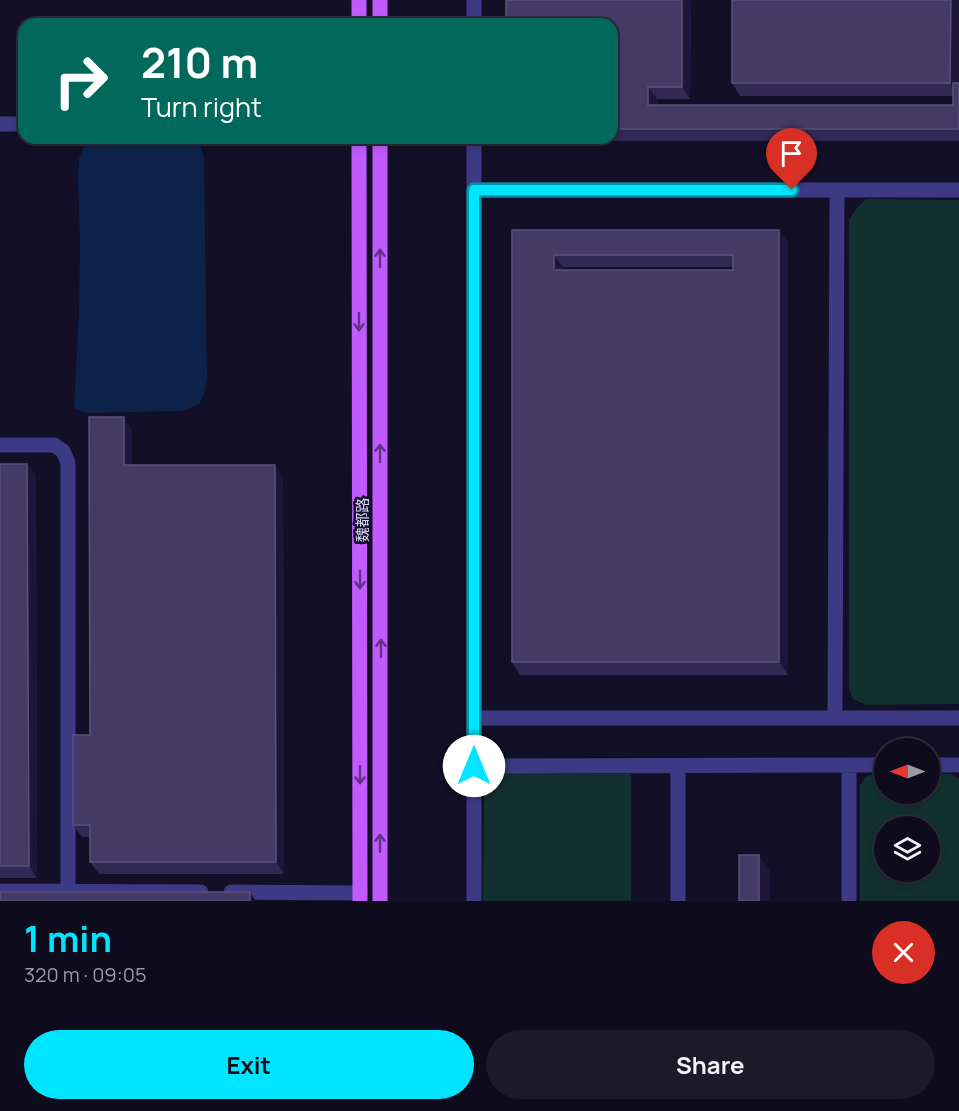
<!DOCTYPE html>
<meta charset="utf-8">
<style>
body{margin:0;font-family:Manrope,"Noto Sans SC",sans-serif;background:#1c1929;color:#f1f3f6;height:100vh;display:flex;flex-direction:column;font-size:22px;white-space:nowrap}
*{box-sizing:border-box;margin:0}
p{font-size:20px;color:#9b9ba3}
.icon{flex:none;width:33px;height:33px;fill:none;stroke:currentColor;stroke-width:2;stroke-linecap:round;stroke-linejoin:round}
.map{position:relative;height:901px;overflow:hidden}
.sheet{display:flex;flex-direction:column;background:#0e0b1c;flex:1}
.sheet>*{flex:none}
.top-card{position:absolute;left:18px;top:18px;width:600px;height:126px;border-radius:18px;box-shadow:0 3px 9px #0003,0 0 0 2px #2e2b3b;background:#00695c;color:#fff;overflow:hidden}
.needle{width:39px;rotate:270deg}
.buttons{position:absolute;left:874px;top:738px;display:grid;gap:12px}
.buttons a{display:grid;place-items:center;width:66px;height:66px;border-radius:50%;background:#0e0b1c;box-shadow:0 3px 9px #0003,0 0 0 2px #2e2b3b;font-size:30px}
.pin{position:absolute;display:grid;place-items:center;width:51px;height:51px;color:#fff;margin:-62px -26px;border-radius:50% 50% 50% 0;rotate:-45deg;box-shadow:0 0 6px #0007}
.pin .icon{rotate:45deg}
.me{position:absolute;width:66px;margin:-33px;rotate:0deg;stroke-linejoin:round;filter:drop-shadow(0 0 4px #0008)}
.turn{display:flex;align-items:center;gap:21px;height:126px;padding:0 24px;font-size:27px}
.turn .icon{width:78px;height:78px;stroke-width:2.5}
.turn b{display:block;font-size:42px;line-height:51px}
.round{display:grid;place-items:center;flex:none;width:63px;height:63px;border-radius:32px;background:#1c1929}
.summary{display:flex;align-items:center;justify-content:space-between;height:102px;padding:0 24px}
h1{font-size:36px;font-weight:700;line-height:45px;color:#00e5ff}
.button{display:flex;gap:12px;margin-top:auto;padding:12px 24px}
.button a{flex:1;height:69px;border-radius:36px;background:#00e5ff;color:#111;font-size:24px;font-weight:700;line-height:69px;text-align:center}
.button a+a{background:#1c1929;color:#f1f3f6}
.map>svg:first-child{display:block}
.green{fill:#12302f;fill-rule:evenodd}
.water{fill:#0c2248}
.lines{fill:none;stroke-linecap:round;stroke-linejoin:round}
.minor{stroke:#3d3a85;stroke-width:15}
.major{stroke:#c25bff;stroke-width:15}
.wall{fill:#312854;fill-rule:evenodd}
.shaded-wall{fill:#1d163a}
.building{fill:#433a66;stroke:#5a527e;stroke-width:1.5;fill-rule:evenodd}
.oneway{stroke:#623188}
.route-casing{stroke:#0095a6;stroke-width:15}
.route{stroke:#00e5ff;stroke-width:10}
.labels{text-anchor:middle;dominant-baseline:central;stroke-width:5;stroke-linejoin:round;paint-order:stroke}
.street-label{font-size:15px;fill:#d9d4ff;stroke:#130f26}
</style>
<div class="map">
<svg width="959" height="901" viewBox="0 0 959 901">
<rect width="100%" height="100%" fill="#130f26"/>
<path class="green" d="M866 199 959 200V704L866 705 853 699 849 689V220L856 209Z
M494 773 631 774V901H483L484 785 488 776Z
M930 774H951L959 779V901H860V786C866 772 871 775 885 775V794H930ZM930 826V872H885V826Z"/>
<path class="water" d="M93 142H200L204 157 207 379C202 401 205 403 182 411L85 413 74 409 79 313 80 243 78 176 79 159 84 146Z"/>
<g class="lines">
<path class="minor" d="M474 0V24
M0 124H24
M474 138V901
M474 190H959
M0 445H54L63 451 68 463V891
M474 718H959
M835 718 837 190
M849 765V901
M930 765H959
M474 766 885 765
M678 766V901
M0 891 201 892
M231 892 360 893"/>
<path class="major" d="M359 0V24
M380 0V24
M359 138 360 901
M380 138V901"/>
</g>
<path class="wall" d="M691 0 690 99H657V105H953V96H740L732 83 959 0V141H599L597 138H612V24Z
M512 230H779L788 242V675H520L512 662ZM563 267H733V270H563Z
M132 429V465L283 477 284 874H99L90 862V837H82L73 825 90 735Z
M0 464H27L36 476 37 878H0Z"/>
<path class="shaded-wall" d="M682 0H691L690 99 682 87Z
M951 0H959V96L950 83Z
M648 87 657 99V117L648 105Z
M779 230 788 242V675L779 662Z
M554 255 563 267V282L554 270Z
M124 417 132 429V478L124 465Z
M27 464 36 476 37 878 29 866Z
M275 465 283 477 284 874 276 862Z
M759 855 770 870V901H759Z
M250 892 256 901H250Z"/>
<path class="building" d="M506 0H682V87H648V105H953V83H959V129H612V24H506Z
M732 0H951L950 83H732Z
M512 230H779V662H512ZM554 255H733V270H554Z
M89 417H124V465H275L276 862H90V825H73V735H90Z
M0 464H27L29 866H0Z
M739 855H759V901H739Z
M0 892H250V901H0Z"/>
<defs><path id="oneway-shaft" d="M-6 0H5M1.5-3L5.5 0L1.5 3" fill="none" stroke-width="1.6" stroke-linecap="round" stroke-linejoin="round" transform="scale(1.5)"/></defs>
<g class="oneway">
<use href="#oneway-shaft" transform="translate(380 258) rotate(-90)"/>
<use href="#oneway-shaft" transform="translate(359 322) rotate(90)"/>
<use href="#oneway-shaft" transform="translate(380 453) rotate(-90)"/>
<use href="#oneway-shaft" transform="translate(360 580) rotate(90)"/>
<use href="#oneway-shaft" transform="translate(381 648) rotate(-90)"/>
<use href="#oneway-shaft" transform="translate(360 775) rotate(90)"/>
<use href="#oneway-shaft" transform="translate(380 843) rotate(-90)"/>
</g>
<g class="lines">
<g class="route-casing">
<path id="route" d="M474 766V190H792"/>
</g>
<use href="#route" class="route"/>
</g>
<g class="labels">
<g class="street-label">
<text transform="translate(362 520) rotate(-90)">魏都路</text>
</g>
</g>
</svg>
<div class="buttons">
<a><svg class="needle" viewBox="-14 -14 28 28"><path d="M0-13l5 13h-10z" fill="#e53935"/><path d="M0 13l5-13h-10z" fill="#9b9ba3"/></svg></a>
<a><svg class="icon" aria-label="layers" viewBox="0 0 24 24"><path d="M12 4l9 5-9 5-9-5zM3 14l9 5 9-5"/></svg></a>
</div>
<div class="pin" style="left:792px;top:190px;background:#d93025"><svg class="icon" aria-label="arrive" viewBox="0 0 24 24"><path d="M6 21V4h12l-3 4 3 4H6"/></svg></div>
<svg class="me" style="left:474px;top:766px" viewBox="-20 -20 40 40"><circle r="19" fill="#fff"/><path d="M0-13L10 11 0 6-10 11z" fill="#00e5ff"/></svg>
<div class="top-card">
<div class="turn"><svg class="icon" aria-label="right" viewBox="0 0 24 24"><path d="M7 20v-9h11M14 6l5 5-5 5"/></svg><div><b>210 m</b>Turn right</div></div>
</div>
</div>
<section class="sheet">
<div class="summary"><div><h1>1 min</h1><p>320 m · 09:05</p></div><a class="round" style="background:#d93025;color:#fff"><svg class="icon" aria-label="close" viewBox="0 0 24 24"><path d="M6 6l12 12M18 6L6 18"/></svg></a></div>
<div class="button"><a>Exit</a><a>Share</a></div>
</section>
